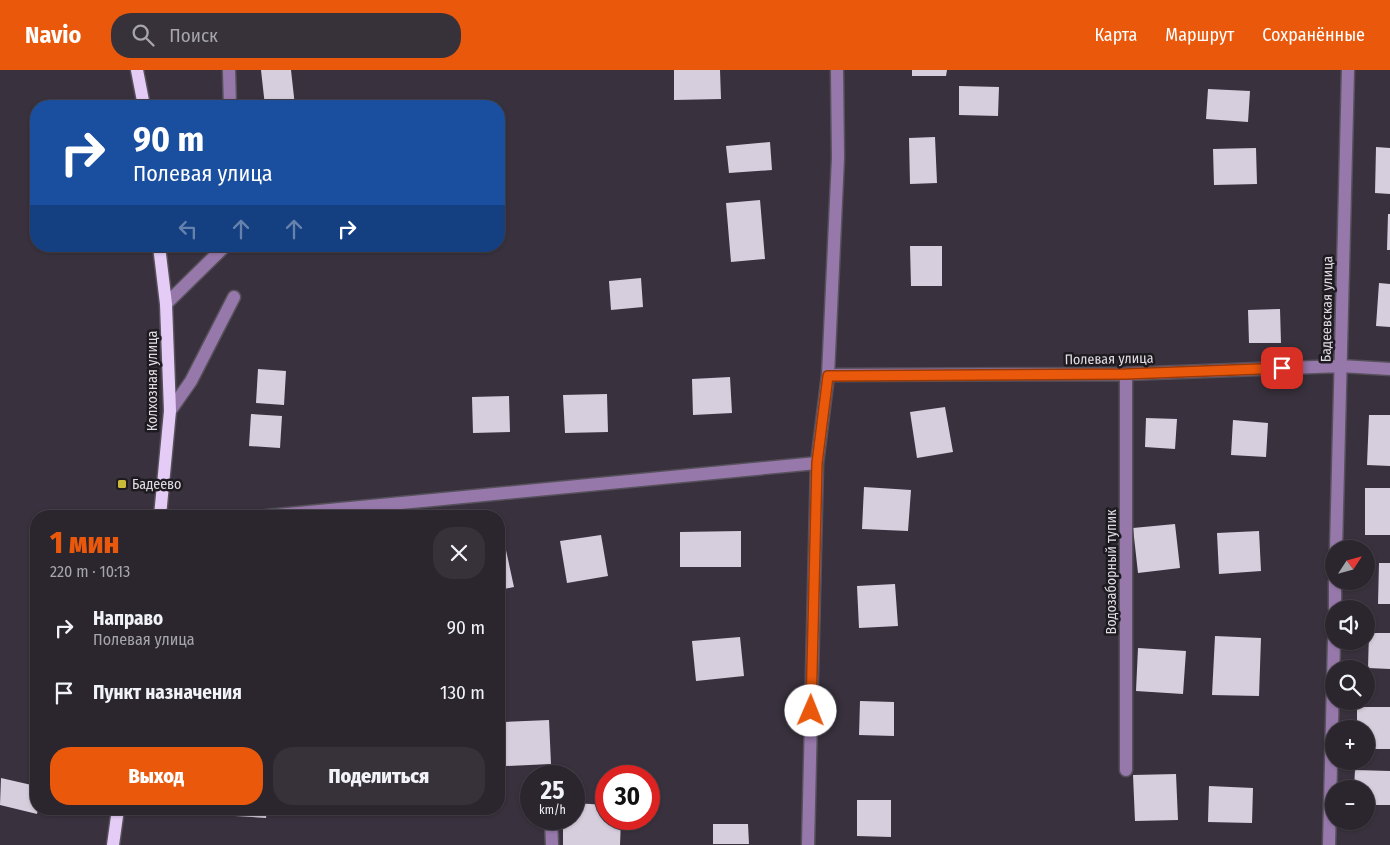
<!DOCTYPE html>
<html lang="ru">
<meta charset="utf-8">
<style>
body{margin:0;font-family:"Fira Sans Condensed",sans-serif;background:#37323a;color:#f1f3f6;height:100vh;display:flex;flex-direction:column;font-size:19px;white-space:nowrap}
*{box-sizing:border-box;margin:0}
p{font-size:16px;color:#a6a5aa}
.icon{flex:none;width:28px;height:28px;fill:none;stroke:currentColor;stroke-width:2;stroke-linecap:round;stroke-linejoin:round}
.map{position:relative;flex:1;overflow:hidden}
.sheet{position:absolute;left:30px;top:440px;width:475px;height:305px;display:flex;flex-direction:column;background:#2b262e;border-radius:20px;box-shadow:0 1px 4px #0004,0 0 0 1px #47434a}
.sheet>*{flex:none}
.top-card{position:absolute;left:30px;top:30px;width:475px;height:152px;border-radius:20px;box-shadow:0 1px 4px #0004,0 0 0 1px #47434a;background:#1a4fa0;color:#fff;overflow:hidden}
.needle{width:32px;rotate:54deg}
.buttons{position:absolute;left:1325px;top:470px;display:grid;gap:10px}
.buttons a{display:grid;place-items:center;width:50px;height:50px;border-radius:50%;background:#2b262e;box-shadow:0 1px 4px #0004,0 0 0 1px #47434a;font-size:25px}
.speed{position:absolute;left:520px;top:695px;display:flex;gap:10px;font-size:25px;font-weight:700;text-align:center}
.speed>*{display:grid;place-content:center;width:65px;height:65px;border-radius:50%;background:#2b262e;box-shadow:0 1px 4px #0004,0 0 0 1px #47434a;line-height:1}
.speed small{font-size:12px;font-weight:400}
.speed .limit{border:8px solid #d22;background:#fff;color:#111}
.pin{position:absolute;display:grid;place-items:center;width:42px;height:42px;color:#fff;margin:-21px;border-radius:10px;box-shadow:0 2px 8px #0006}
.me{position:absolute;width:55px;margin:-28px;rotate:1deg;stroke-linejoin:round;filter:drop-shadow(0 0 4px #0008)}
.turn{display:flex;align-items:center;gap:18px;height:105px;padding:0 20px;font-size:22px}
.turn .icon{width:65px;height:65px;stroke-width:2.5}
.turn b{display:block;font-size:35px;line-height:42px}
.lanes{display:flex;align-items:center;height:48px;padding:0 20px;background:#0003;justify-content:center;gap:25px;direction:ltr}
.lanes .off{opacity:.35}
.round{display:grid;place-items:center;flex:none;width:52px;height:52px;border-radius:20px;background:#37323a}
.head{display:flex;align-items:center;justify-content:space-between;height:85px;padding:0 20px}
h1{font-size:30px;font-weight:800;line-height:38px;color:#ea580c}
.cta{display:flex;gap:10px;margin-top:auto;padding:10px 20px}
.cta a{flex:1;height:58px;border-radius:20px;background:#ea580c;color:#fff;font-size:20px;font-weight:800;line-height:58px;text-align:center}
.cta a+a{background:#37323a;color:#f1f3f6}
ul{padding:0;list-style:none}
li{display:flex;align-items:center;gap:15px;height:65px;padding:0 20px}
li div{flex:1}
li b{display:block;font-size:19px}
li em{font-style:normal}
header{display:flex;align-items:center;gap:30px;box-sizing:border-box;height:70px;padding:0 25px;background:#ea580c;color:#fff}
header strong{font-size:24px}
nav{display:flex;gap:28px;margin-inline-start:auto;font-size:18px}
.search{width:350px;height:45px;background:#37323a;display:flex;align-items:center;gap:12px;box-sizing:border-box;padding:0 18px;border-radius:20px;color:#a6a5aa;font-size:19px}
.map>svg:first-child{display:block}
.building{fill:#d7cedd}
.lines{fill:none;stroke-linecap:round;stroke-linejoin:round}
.minor-casing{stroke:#57515c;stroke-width:15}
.major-casing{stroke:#57515c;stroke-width:15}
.minor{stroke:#9778ab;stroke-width:12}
.major{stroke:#e5ccf6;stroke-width:12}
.route-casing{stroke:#983908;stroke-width:12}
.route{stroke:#ea580c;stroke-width:9}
.poi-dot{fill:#caba39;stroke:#1e1b20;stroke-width:2}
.labels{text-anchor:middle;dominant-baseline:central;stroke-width:5;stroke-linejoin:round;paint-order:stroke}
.street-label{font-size:14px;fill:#e1dce4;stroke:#1e1b20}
.poi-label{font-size:14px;fill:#e1dce4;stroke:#1e1b20;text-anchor:start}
</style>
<header>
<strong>Navio</strong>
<div class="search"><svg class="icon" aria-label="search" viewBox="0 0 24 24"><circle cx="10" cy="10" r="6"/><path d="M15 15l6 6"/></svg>Поиск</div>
<nav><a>Карта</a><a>Маршрут</a><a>Сохранённые</a></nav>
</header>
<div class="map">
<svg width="1390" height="775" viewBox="0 0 1390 775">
<rect width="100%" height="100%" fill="#39323e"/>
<path class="building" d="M261 0H291L295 36H265Z
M674 0H720L721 29 674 30Z
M912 0H947L946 6H912Z
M959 16 999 17 998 46 959 45Z
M1208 19 1250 21 1248 52 1206 49Z
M935 67 937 113 910 114 909 68Z
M770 72 772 100 729 103 726 76Z
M1376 77 1390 78V124L1375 123Z
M1256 78 1257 114 1214 115 1213 79Z
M760 130 765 189 731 192 726 133Z
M1388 144H1390V180H1387Z
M910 176H942V216H911Z
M641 208 643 237 611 240 609 211Z
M1379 213 1390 214V257L1376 256Z
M1280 239 1281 273H1249L1248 240Z
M258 299 286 301 284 335 256 333Z
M730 307 732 343 693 345 692 309Z
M607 324 608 362 565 363 563 325Z
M509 326 510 362 473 363 472 327Z
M945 337 953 382 917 388 910 342Z
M251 344 282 346 280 378 249 376Z
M1369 345H1390V396L1367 395Z
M1146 348 1177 349 1175 379 1145 377Z
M1233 350 1268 353 1266 387 1231 385Z
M864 417 911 420 908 461 862 459Z
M1365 418H1390V465H1365Z
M52 441 78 445V446H51Z
M1175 454 1180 498 1138 503 1133 458Z
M741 461V497H680V462Z
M1259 461 1261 501 1219 504 1217 463Z
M601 465 608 506 567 513 560 471Z
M504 471 514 517 499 520V473Z
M1379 493H1390V534H1378Z
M895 514 898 556 859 558 857 516Z
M1369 563H1390V599L1368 598Z
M1215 566 1261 568 1259 626 1212 625Z
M740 567 744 606 696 611 692 571Z
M1138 578 1186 581 1183 624 1136 621Z
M860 631 894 632V666L859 665Z
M1357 637H1390V679H1366V659H1357Z
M549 650 551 694 506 696 504 652Z
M1355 700 1390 701V735H1366V719H1354Z
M1176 704 1178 750 1135 751 1133 705Z
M1 708 36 716V739H38L37 744 0 735Z
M1209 716 1253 718 1252 753 1208 752Z
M857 730H891V767L857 766Z
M574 733 606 735V749H621L620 775H563V749H574Z
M236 739H267L266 748 235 746Z
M713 754H748L749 774H713Z"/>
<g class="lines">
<g class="minor-casing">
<path id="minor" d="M229 0 230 36
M166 234 225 176
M828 305 1126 304 1341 296 1390 299
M170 341 191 311 234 227
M267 446 817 393
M1336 479 1348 0
M1335 539V511
M1126 700V304
M551 749 552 775
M808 775 817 393 828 305 838 88 837 0
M1329 775 1334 571"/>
</g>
<g class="major-casing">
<path id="major" d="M137 0 144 36
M159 176 166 234 170 341 160 446
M113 775 118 739"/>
</g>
<use href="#minor" class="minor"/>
<use href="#major" class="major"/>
</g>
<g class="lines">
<g class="route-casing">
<path id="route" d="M811 641 817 393 828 306 1126 304 1282 298"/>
</g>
<use href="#route" class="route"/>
</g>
<rect class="poi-dot" x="117" y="409" width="10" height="10" rx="2.5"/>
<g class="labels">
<g class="street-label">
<text transform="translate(1327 239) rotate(-89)">Бадеевская улица</text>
<text transform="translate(1109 289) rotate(-1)">Полевая улица</text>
<text transform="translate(152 311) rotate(-90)">Колхозная улица</text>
<text transform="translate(1111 502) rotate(-90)">Водозаборный тупик</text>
</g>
<g class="poi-label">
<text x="132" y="414">Бадеево</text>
</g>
</g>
</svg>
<div class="buttons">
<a><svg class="needle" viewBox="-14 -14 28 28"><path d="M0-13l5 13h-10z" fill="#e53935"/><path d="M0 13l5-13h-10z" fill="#a6a5aa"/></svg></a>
<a><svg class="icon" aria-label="sound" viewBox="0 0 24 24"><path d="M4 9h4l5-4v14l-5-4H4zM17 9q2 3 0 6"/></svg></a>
<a><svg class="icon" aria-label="search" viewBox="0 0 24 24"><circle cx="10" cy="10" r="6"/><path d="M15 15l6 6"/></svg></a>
<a>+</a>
<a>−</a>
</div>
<div class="speed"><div>25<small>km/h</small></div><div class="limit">30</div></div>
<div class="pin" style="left:1282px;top:298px;background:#d93025"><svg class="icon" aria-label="arrive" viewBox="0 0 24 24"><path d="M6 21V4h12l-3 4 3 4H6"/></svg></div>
<svg class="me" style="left:811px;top:641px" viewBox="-20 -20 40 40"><circle r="19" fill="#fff"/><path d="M0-13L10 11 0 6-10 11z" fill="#ea580c"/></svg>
<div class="top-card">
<div class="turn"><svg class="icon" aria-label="right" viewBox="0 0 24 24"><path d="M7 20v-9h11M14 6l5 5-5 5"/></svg><div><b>90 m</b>Полевая улица</div></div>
<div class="lanes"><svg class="icon off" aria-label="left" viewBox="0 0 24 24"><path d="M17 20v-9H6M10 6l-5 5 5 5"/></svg><svg class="icon off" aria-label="ahead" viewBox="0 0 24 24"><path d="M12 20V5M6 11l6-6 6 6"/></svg><svg class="icon off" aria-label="ahead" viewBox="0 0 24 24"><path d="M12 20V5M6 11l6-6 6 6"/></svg><svg class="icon" aria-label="right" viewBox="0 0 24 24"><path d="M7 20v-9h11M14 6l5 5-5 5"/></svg></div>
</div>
<section class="sheet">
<div class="head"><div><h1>1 мин</h1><p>220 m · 10:13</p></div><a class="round"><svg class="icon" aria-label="close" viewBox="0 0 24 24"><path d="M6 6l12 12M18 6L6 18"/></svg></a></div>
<ul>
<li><svg class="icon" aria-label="right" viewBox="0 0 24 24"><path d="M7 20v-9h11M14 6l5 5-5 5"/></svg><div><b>Направо</b><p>Полевая улица</p></div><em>90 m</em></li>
<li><svg class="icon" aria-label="arrive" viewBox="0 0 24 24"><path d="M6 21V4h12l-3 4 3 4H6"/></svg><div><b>Пункт назначения</b></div><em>130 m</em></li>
</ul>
<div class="cta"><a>Выход</a><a>Поделиться</a></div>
</section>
</div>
